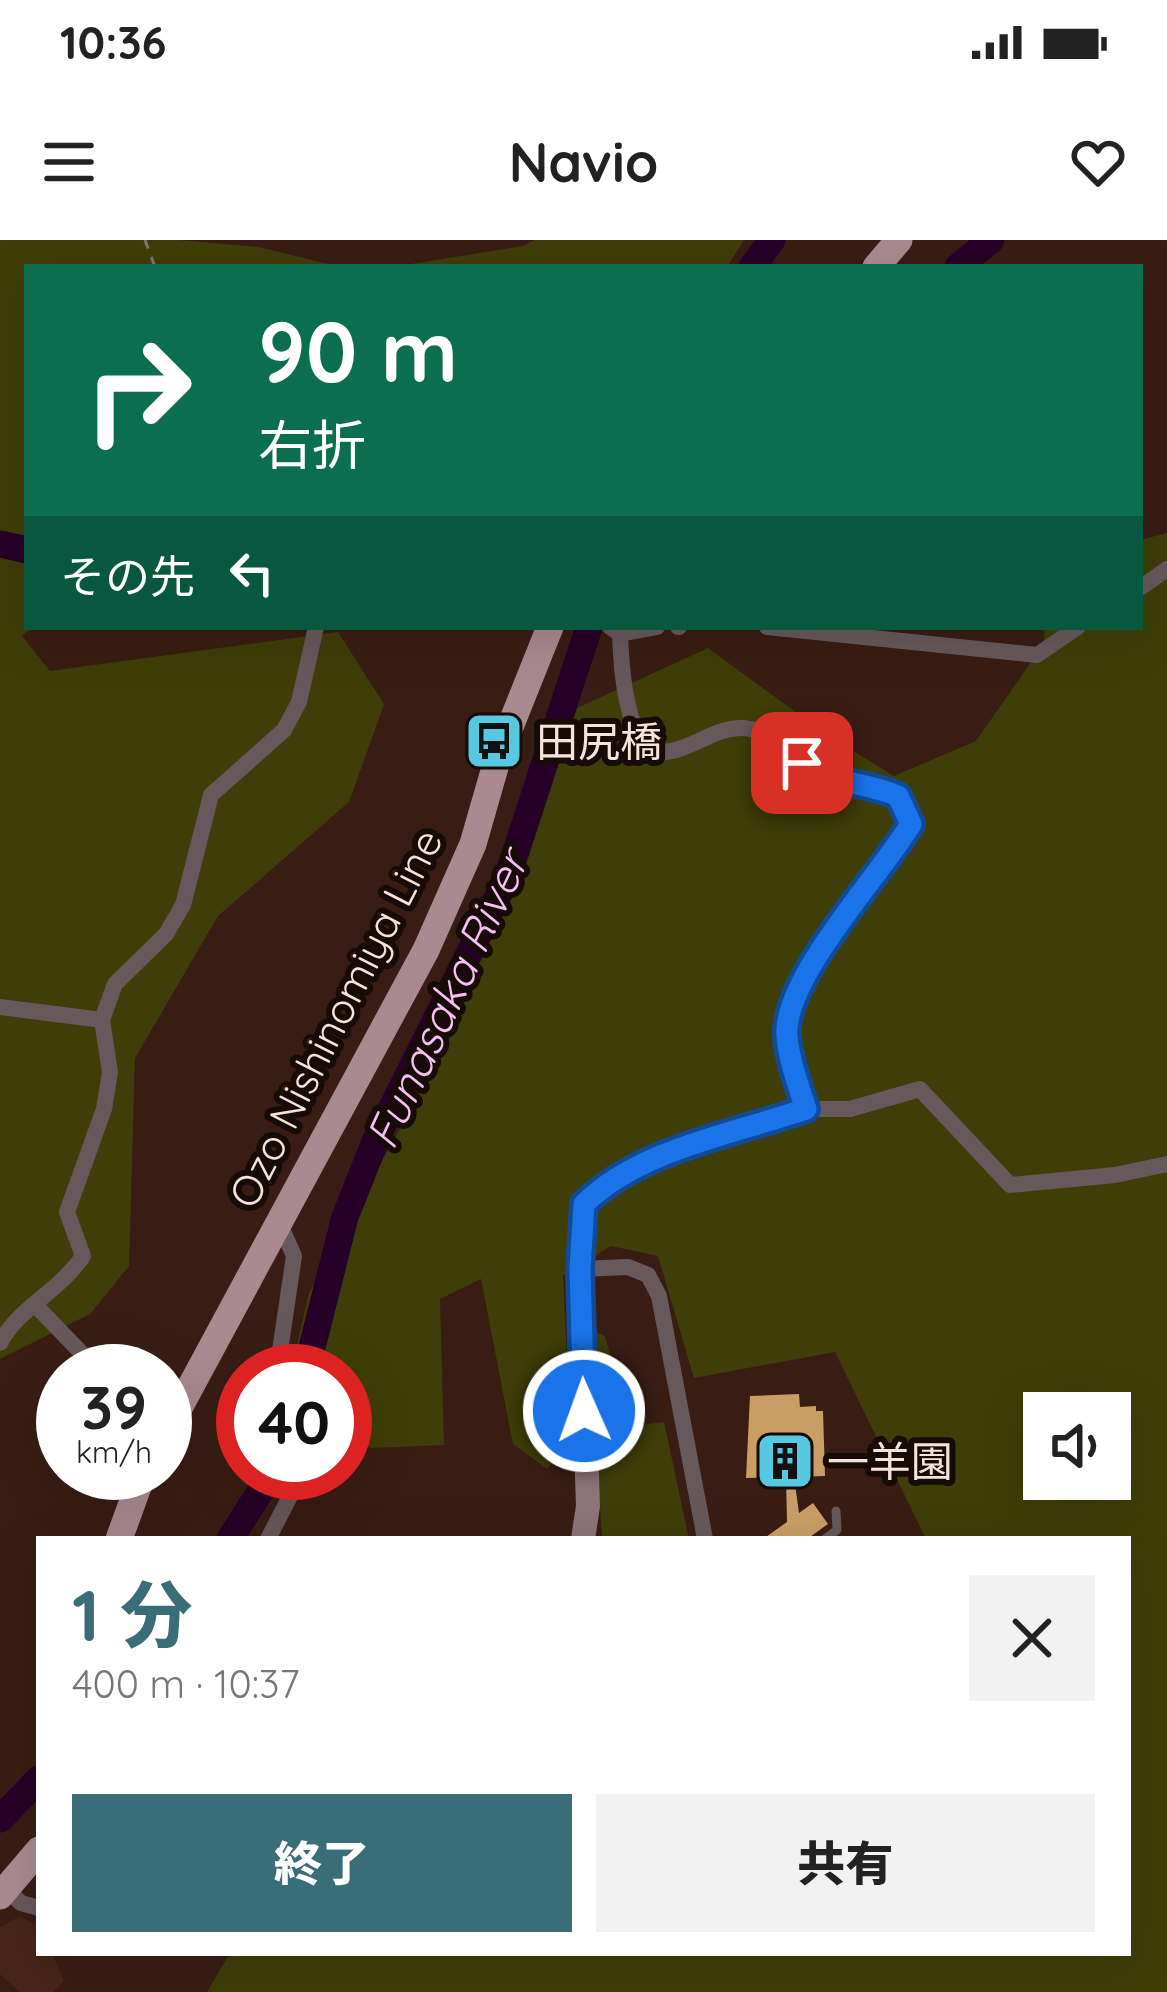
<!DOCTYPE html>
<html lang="ja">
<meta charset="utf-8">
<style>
body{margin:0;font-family:Quicksand,"Noto Sans JP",sans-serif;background:#f2f2f2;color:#222;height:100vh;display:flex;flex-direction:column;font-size:45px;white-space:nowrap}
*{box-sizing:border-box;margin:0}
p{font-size:39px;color:#767676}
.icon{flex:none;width:66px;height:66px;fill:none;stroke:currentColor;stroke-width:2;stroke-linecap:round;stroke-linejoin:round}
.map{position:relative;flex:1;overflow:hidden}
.details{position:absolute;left:36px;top:1296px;width:1095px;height:420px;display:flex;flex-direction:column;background:#fff;border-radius:0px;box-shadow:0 12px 48px #0002}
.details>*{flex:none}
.top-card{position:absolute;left:24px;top:24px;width:1119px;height:366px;border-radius:0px;box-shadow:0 12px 48px #0002;background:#0b6e4f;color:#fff;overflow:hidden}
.fabs{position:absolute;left:1023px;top:1152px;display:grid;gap:24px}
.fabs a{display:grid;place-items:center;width:108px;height:108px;border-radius:0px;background:#fff;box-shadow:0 12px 48px #0002;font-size:60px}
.speed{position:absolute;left:36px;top:1104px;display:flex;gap:24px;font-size:60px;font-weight:700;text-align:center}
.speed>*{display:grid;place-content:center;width:156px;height:156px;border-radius:50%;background:#fff;box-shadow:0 12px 48px #0002;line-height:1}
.speed small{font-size:30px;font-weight:400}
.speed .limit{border:18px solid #d22;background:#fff;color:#111}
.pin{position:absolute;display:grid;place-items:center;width:102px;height:102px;color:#fff;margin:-51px;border-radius:24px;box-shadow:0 6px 18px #0006}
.me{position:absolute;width:132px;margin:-66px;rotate:358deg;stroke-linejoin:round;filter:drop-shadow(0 0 9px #0008)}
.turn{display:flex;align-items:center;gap:42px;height:252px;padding:0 36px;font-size:54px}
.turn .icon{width:156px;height:156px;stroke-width:2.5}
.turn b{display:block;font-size:84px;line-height:102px}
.then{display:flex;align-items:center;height:114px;padding:0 36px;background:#0003;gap:24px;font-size:45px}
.round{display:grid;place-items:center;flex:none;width:126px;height:126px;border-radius:0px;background:#f2f2f2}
.summary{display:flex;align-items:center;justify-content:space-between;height:204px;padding:0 36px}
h1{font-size:72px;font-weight:800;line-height:90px;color:#396d78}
.button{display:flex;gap:24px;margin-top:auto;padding:24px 36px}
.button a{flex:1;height:138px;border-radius:0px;background:#396d78;color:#fff;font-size:48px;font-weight:800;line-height:138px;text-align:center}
.button a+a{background:#f2f2f2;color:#222}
.status{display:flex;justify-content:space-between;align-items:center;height:84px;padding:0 60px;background:#fff;direction:ltr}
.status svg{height:33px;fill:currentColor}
header{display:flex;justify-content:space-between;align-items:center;height:156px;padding:0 36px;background:#fff;font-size:54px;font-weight:800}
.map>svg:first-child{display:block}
.built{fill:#47251a}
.green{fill:#3f3e08;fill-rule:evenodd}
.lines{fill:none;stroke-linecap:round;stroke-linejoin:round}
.river{stroke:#270027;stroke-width:27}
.building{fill:#c99e66}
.path{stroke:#897068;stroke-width:3;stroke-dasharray:9 9;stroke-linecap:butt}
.lane{stroke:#67585b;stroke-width:9}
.street{stroke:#67585b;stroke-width:16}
.secondary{stroke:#8d7479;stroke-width:24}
.primary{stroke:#a98a91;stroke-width:27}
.route-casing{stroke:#114b97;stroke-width:30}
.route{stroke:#1a73e8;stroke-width:21}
.labels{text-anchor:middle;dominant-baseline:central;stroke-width:12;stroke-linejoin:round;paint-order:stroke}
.poi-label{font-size:42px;fill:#f7e3dd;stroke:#170b07;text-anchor:start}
.street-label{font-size:42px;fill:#f7e3dd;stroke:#170b07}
.water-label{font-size:45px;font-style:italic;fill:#f8bff5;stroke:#170b07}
</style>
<div class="status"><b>10:36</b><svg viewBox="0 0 49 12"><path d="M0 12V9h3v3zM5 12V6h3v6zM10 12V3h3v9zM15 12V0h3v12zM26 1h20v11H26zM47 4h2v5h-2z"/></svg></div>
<header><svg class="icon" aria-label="menu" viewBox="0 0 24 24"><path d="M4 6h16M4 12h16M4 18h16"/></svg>Navio<svg class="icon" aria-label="heart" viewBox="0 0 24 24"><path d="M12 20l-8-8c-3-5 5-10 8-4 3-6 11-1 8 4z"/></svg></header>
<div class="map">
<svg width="1167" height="1752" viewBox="0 0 1167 1752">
<rect width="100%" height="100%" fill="#391d14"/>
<path class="built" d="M20 1676 39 1687V1713H52L64 1741 53 1752H20L0 1734V1687Z"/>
<path class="green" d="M0 0H178L258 7 341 27H27V387H32L22 396 50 431 338 392 384 464 349 562 218 676 135 818 129 1026 90 1074 0 1119Z
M535 0H744L727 27H393L523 6Z
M1167 293V1752H207L230 1713H1128V1299H926L835 1112 694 1138 658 1016 611 1006 563 1035 571 1201 547 1229 513 1204 481 1039 440 1059 444 1205 371 1208 345 1192V1131H291L309 1053 450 798 577 468 708 408 827 495 894 536 976 501 1043 405 1045 387H1140V300ZM1044 1173H1110V1239H1044Z
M590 1089 605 1096 631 1186 664 1182 689 1299H602Z"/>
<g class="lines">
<path class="river" d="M752 27 772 0
M958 27 991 0
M0 304 27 310
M306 1131 345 977 376 899 508 636 589 387
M230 1299 272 1233
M0 1579 39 1539"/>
</g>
<path class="building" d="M799 1154 800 1167 816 1166V1171H823L825 1236 794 1237 799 1273 813 1263 828 1284 807 1299H763L787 1282 786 1237 746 1238 750 1156Z"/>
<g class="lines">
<path class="path" d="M145 0 155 27"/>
<path class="lane" d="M825 1299 837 1290 836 1271"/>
<path class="street" d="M1140 348 1167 329
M610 387 620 394 657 387
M678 387H679
M767 387 1037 415 1078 387
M620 394C621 422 625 516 665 512 692 510 716 486 744 488 776 491 794 524 821 537 843 548 870 541 893 553 904 560 908 571 911 584 879 636 782 740 787 797 789 821 799 847 806 869H850L920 849 1010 945 1115 935 1167 924
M0 767 102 780
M580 1029 628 1027 648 1035 659 1056 705 1299
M37 1067 99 1131
M0 1103C18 1068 60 1051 83 1016L67 972 104 869 110 832 102 780 115 744 166 694 183 665 211 555 284 490 299 462 316 387
M277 1131 294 1016 279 982
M268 1299 302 1233
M8 1651 21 1663 39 1668"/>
<path class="secondary" d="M583 1299 588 1266 580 1029 584 965C639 909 733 894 806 869"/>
<path class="primary" d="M876 27 899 0
M165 1194 426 710 473 604 498 517 550 387
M119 1299 143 1233
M0 1656 39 1610"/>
</g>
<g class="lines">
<g class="route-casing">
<path id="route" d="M584 1171 580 1029 584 964C640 909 733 894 806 869 799 847 789 821 787 797 782 739 879 637 911 584L898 556C865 541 831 545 802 523"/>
</g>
<use href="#route" class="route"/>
</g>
<defs>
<g id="bus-square" transform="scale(3)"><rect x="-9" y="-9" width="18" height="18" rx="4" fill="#56c9e1" stroke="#170b07"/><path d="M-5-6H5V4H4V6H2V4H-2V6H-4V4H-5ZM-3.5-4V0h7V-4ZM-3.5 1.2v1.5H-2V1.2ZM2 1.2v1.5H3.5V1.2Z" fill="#111"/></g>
<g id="building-square" transform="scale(3)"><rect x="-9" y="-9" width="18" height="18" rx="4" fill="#56c9e1" stroke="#170b07"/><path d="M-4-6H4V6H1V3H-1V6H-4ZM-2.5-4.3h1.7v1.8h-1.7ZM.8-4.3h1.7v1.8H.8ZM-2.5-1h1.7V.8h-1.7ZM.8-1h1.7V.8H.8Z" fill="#111"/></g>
</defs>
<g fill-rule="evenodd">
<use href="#bus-square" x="494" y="501"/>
<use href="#building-square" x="785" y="1221"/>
</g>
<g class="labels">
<g class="poi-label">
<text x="536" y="501">田尻橋</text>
<text x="827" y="1221">一羊園</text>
</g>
<g class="street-label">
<text transform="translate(335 778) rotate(-63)">Ozo Nishinomiya Line</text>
</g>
<g class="water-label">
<text transform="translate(446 759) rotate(-65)">Funasaka River</text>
</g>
</g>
</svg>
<div class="fabs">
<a><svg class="icon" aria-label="sound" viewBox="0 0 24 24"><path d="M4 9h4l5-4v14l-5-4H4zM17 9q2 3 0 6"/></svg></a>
</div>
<div class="speed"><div>39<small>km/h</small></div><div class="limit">40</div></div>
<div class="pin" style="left:802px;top:523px;background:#d93025"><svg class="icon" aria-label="arrive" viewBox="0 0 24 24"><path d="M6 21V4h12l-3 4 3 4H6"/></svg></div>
<svg class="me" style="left:584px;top:1171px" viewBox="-20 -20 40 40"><circle r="17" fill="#1a73e8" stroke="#fff" stroke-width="3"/><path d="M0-11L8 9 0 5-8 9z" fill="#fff"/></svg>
<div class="top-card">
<div class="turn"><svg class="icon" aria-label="right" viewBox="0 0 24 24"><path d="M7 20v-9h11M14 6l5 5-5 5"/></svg><div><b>90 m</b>右折</div></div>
<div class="then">その先<svg class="icon" aria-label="left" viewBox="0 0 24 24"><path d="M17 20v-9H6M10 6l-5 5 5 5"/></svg></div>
</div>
<section class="details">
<div class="summary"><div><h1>1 分</h1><p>400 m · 10:37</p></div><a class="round"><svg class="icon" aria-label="close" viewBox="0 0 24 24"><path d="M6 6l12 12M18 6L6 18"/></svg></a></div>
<div class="button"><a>終了</a><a>共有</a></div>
</section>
</div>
